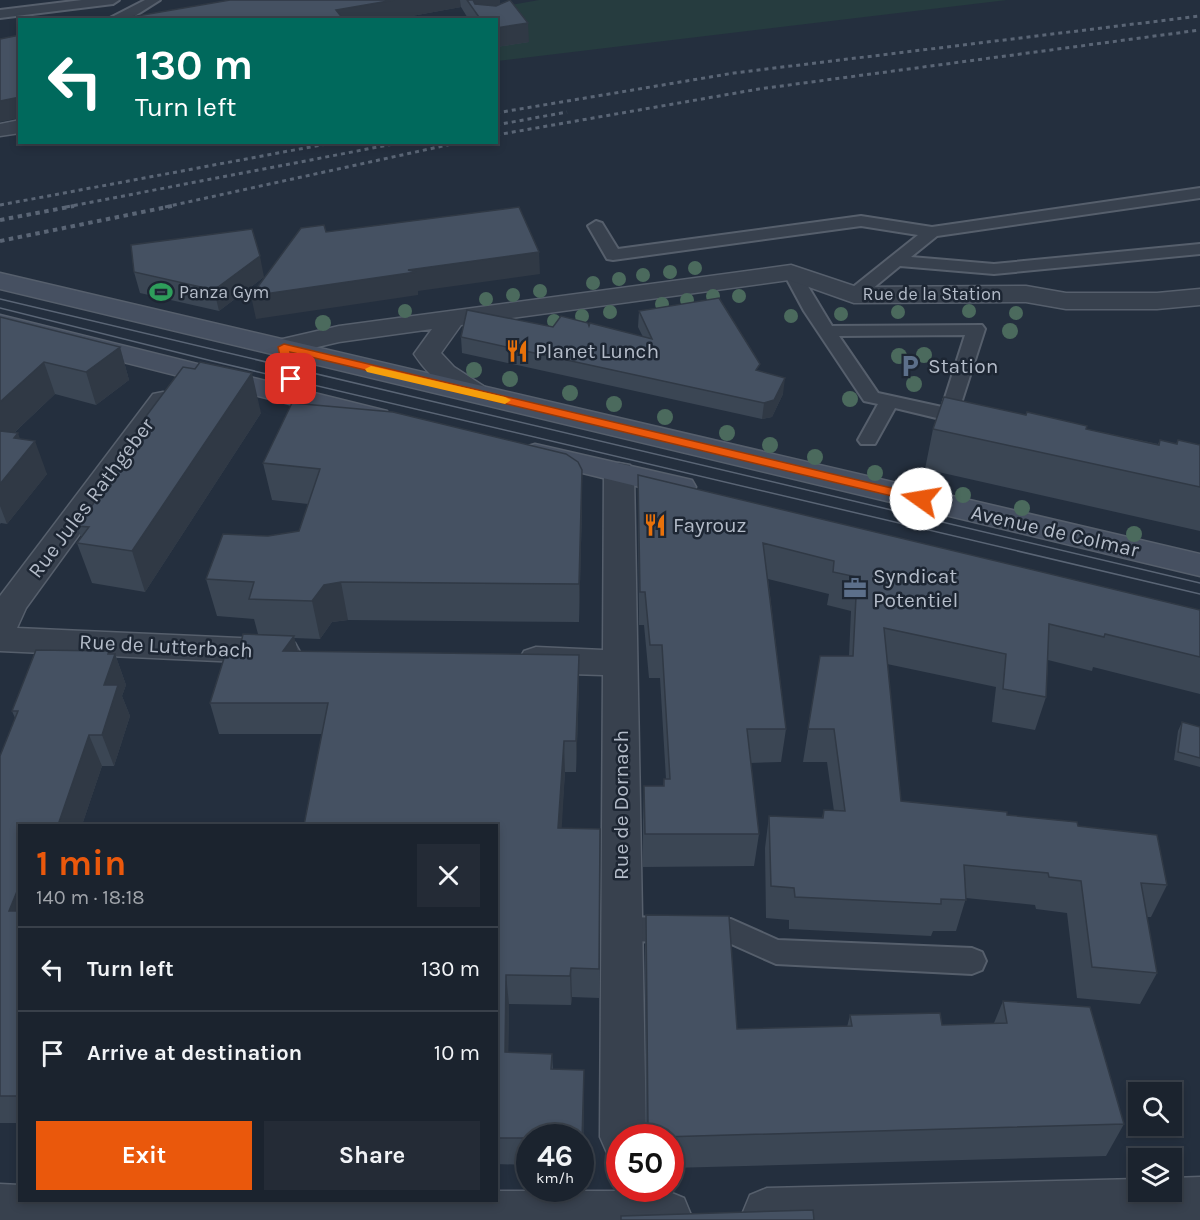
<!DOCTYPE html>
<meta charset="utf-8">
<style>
body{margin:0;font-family:Karla,sans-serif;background:#242b36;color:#f1f3f6;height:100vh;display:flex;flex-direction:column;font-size:22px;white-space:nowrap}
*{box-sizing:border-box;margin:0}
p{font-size:20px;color:#a0a4aa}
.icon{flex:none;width:33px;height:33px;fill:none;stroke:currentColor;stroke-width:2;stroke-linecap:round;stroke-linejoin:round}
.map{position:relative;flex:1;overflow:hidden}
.sheet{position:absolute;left:18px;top:824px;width:480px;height:378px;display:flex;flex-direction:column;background:#1b232e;border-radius:0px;box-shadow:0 3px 9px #0003,0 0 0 2px #39404a}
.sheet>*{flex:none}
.hud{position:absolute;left:18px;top:18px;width:480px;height:126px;border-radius:0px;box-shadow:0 3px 9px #0003,0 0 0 2px #39404a;background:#00695c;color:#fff;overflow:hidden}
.controls{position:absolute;left:1128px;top:1082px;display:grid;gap:12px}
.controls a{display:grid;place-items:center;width:54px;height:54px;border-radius:0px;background:#1b232e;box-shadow:0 3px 9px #0003,0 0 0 2px #39404a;font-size:30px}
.speed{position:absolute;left:516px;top:1124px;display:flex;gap:12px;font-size:30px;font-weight:700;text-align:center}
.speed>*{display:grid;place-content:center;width:78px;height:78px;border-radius:50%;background:#1b232e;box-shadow:0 3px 9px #0003,0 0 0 2px #39404a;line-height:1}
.speed small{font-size:15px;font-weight:400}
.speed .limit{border:9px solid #d22;background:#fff;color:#111}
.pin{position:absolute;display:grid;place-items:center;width:51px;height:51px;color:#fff;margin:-26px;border-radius:12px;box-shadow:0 3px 9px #0006}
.me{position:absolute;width:66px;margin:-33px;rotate:283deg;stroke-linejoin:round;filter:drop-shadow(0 0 4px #0008)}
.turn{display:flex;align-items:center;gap:21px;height:126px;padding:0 18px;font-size:27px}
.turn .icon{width:78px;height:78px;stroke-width:2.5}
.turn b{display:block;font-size:42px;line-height:51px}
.round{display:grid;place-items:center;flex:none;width:63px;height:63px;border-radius:0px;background:#242b36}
.headline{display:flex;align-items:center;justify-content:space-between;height:102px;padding:0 18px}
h1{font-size:36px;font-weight:700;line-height:45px;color:#ea580c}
.action{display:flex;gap:12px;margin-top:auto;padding:12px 18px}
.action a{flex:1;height:69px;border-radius:0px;background:#ea580c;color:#fff;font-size:24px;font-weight:700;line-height:69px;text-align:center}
.action a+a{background:#242b36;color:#f1f3f6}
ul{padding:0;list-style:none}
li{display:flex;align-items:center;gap:18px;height:84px;padding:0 18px;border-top:2px solid #39404a}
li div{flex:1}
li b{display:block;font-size:22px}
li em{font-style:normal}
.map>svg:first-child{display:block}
.green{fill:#263c3f}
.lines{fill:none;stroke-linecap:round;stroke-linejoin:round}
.lane-casing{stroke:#565f6c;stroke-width:4}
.street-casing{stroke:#565f6c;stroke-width:3}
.secondary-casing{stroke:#565f6c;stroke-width:3}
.lane{fill:#38414e;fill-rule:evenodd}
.street{fill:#38414e;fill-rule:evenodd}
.secondary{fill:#465061;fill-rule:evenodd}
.tram{stroke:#5a6575;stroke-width:1.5}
.rail-far1{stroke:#5a6575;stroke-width:3;stroke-dasharray:4 4;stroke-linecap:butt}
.rail{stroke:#5a6575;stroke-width:4;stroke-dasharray:4.5 4.5;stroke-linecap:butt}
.tree{fill:#4b6a5d}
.wall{fill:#3b4654}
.shaded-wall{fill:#303945}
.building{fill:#455162;stroke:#303945;stroke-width:1.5}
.route{fill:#ea580c;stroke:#983908;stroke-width:1.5}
.slow{fill:#f59e0b}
.labels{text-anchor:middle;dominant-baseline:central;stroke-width:5;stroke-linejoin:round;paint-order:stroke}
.far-poi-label{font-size:18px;fill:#b4bcc9;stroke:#1d2633;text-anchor:start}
.far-street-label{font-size:18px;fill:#b4bcc9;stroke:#1d2633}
.poi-label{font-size:21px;fill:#b4bcc9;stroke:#1d2633;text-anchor:start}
.street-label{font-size:21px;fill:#b4bcc9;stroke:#1d2633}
</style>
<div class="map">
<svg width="1200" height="1220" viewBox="0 0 1200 1220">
<rect width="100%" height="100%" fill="#242f3e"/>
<path class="green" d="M539 0H1007L497 61 496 20H473L511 5Z"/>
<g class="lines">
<g class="lane-casing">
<path id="lane" d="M82 0H119L113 4 0 18V10Z
M145 0H160L130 19 106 20Z
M1200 188V198L937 236 911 257 994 264 1200 244V254L994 274 900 266 860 299H848L845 295 848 291 918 235 861 226 613 260 607 259 588 226 596 221 602 223 618 249 861 216 932 227Z
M791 267 797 268 832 326 982 325 985 329 956 419 949 421 895 408 875 444H861L858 440 878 404 864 401 804 311 783 272 785 268ZM965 335 942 407 878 393 839 336Z
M620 917 731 919 778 940 972 948 982 952 986 961 982 970 972 974 776 964 729 943 620 941 610 938 606 929 610 920Z"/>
</g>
<g class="street-casing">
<path id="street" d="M20 120V133L0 136V124Z
M791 265 857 287 1026 286 1066 293H1157L1200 289V305L1157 309H1066L1026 302 854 303 789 280 461 325 441 353 454 367 485 387 489 393 485 399C457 406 428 375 414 354L432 329 339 342 283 355 274 353 270 347 274 341 339 326Z
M163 392 173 394 177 400 26 608 17 628 283 640 295 643 300 652 295 661 283 664 0 651V596L153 394Z
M619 463 630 465 634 472 646 1137H620V1158L607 1153 600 1137 603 675 536 673 524 669 519 660 524 651 536 647 603 650 604 472 608 465Z
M1200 1177V1220H747L743 1212 750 1195 767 1188 1138 1179V1191H1172V1178Z
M0 1184 20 1185V1200H496V1191H667L684 1198 691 1215 689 1220H0Z"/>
</g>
<g class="secondary-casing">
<path id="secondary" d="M0 273 1200 554V576L0 289Z
M0 315 387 411 391 417 387 423 377 426 0 331Z
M535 444 692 480 696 487 692 494 681 497 525 459 520 453 525 447Z"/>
</g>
<use href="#lane" class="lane"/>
<use href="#street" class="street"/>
<use href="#secondary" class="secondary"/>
<path class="tram" d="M0 299 1200 583
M0 308 212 361 1200 594"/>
<path class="rail-far1" d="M496 113 734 73 1200 16
M496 125 567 112
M496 135 759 89 1200 30
M0 205 337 142
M66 207 404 142
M165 207 461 142"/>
<path class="rail" d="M0 220 74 206
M0 241 172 206"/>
</g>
<g class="tree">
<circle cx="695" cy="268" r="7"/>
<circle cx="670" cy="272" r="7"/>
<circle cx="643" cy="275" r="7"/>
<circle cx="619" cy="279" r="7"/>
<circle cx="593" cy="283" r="7"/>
<circle cx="540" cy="291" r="7"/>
<circle cx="513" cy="295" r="7"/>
<circle cx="713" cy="296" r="7"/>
<circle cx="739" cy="296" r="7"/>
<circle cx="486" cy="299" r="7"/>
<circle cx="687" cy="300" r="7"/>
<circle cx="662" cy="304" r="7"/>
<circle cx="405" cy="311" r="7"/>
<circle cx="969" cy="311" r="7"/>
<circle cx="610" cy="312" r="7"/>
<circle cx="898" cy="312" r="7"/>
<circle cx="1016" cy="313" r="7"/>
<circle cx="841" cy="314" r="7"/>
<circle cx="582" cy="316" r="7"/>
<circle cx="791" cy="316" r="7"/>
<circle cx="554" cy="321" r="7"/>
<circle cx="323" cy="323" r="8"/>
<circle cx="1010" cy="331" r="8"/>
<circle cx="924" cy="355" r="8"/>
<circle cx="899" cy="356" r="8"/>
<circle cx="474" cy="370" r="8"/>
<circle cx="510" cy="379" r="8"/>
<circle cx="914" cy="384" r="8"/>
<circle cx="570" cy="393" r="8"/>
<circle cx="850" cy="399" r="8"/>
<circle cx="614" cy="404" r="8"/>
<circle cx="665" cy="417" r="8"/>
<circle cx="727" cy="433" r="8"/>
<circle cx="770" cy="445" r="8"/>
<circle cx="815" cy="457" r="8"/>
<circle cx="875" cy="473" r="8"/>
<circle cx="910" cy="482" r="8"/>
<circle cx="963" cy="495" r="8"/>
<circle cx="1022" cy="508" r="8"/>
<circle cx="1134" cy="534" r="8"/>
</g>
<path class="wall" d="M230 0H500V4L529 42 496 47V20H469L461 7 390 20H114Z
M134 272 264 277 219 311 140 293Z
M639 311 759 371 783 394 772 417 762 419 462 353 461 337 553 327 589 326 643 337 638 327Z
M0 317 120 347 129 380 96 405 55 394 14 433 47 474 7 524 1 523 0 524Z
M195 369 261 413 145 592 92 583 77 543 81 537 77 526 138 442 135 431Z
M292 403 582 507 579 622 348 620 332 622 320 639 294 638 297 652 579 687 576 772H565L561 828 600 829 599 998 572 997 571 1005 509 1004 508 1052 552 1054 553 1069 584 1070V1097L583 1166H580V1137H530V1165L496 1164V825L322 734H219L210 703 239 652 258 634 254 619 217 616 206 579 268 536 299 531 308 504 272 500 263 463Z
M933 429H1086L1158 444 1160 440 1176 444 1178 440 1200 445V531L925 469Z
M638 475 1200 610V694L1093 667 1092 671 1048 660 1046 697 1035 730 992 722 996 687 887 664 901 801 1007 815 1078 826 1167 885 1151 917H1147L1157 973 1140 1004 1077 998 1067 913 1036 909 1035 905 966 898 956 931H933L931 936 789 929V920L766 918 765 848 769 816 822 818 824 810 834 811 827 762H803L820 656H849L851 611 827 605 829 594 768 579 786 729 781 762 750 763 759 834 754 866 643 867V819L644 786H663L664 779H666L660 678H649L644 625H639L638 508Z
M109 651 110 654H115L126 685 122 696 130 716 114 766H102L82 825H20V1123H0V756L15 718 12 711Z
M1182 722 1200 727V767L1174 760 1178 731Z
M646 915 737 1029 847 1027 850 1015 942 1025 994 1023 1003 1001 1124 1124 1106 1156 670 1168V1137H646L645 950Z"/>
<path class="shaded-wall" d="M394 0H460L461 7 390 20H338L336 10Z
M473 0H500V5L477 14Z
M528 23 529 42 496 47V28Z
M20 97V118L0 122V101Z
M539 252 540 274 418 291V295L256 319 251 296 408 270Z
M260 256 264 277 219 311 214 290Z
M120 347 129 380 96 405 86 372Z
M44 362 55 394 0 446V402Z
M252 373 261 413 145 592 132 551Z
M785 378 783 394 772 417 762 419 764 403Z
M18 433 25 453 35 441 47 474 7 524 0 506V484L14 438Z
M582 470V507L579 622V584Z
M341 582 348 620 332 622 320 639 312 601 324 585Z
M294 636 301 667 283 651Z
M109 651 112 661 115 654 126 685 122 696 130 716 114 766 102 735 104 685 108 654Z
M579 655V687L576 772V741Z
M89 735 102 766 82 825H58Z
M564 741 565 772 560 858 558 828Z
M20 884V930L9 911Z
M571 968 572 997 571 1005 570 976Z
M506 975 509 1004 508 1080 505 1052Z
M584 1070V1097L583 1166 582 1140Z"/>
<path class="building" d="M230 0H394L336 10 344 20H114Z
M467 0H473L475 4 496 6 510 0 528 23 496 28V20H481Z
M20 35V97L0 101V39Z
M519 207 539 252 408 270 416 272 251 296 301 228 324 225 326 232Z
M252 229 260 256 214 290 134 272 131 245Z
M719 298 760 364 756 370 785 378 774 400 764 403 461 337 467 310 553 327 561 316 588 323 589 326 590 323 652 339 639 311Z
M0 317 120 347 86 372 44 362 0 402Z
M200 362 252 373 132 551 77 543 89 527 77 526 145 433 135 431 183 367 195 369Z
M944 397 1026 415 1027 412 1087 426 1086 429 1159 445 1160 440 1177 444 1178 440 1200 445V487L933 429Z
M292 403 393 412 566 454 578 462 582 470 579 584 341 582 324 585 312 601 249 599 254 582 206 579 223 534 268 536 299 531 320 469 263 463Z
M0 431 18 433 14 438 35 441 0 484Z
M638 475 1200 610V657L1105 634 1104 637 1049 624 1046 697 1003 689 1006 654 884 628 901 801 1007 812V815L1077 822 1078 826 1157 835 1167 885 1141 883 1157 973 1092 967 1081 881 1049 877 1048 873 964 865 966 900 941 899V904L795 897 794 888 771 886 769 816 823 818 824 810 845 811 834 729H808L820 656H853L857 577 833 572 834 561 763 543 786 729H747L759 834H645L644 786H664V779H670L662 645H650L645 592H640Z
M243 634 294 636 283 651 579 655 576 741H564L558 828 600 829 599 969 571 968 570 976 506 975 505 1052 552 1054 551 1069 584 1070 582 1140H580V1137H530V1138H496V825H304L328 703H210L226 652H239Z
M36 650 109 651 108 654H115L104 685H118L102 735H89L58 825H20V884L9 911H20V1096H0V756L18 711H12Z
M1182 722 1200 727V758L1178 752Z
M646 915 729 916 737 1029 852 1026 850 1015 940 1013 942 1025 1007 1023 1003 1001 1090 1007 1124 1124 661 1137 648 1128Z
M813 1210 814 1220H621V1216Z"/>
<path class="route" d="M284 344 921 495 927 499 921 503 290 352 296 379 291 383 285 379 278 347Z"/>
<path class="slow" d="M371 366 505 397 511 400 505 404 367 372 365 369Z"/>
<defs>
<g id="stadium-bare" transform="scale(1.8)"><path d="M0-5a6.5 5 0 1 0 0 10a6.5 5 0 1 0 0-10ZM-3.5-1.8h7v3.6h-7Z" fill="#2e9e5b" stroke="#1d2633" stroke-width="2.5" paint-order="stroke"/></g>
<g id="restaurant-bare" transform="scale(1.8)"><path d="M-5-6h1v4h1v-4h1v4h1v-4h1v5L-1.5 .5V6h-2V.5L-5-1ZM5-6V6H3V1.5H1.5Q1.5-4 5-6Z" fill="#e8710a" stroke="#1d2633" stroke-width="2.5" paint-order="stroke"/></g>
<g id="parking-bare" transform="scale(1.8)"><path d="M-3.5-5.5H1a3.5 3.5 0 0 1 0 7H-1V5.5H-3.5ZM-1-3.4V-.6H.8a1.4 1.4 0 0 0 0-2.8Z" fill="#5c6f8a" stroke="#1d2633" stroke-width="2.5" paint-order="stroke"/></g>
<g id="office-bare" transform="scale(1.8)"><path d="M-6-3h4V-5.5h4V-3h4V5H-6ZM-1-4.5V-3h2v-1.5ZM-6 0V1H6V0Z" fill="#5c6f8a" stroke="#1d2633" stroke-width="2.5" paint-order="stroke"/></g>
</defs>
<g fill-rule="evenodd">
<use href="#stadium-bare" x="161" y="292"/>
<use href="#restaurant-bare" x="517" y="351"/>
<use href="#parking-bare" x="910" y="366"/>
<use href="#restaurant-bare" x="655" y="525"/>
<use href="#office-bare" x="855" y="588"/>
</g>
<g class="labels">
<g class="far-poi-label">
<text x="179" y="292">Panza Gym</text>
</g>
<g class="far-street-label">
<text x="932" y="294">Rue de la Station</text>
</g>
<g class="poi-label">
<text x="535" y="351">Planet Lunch</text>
<text x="928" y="366">Station</text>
<text x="673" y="525">Fayrouz</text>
<text x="873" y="576">Syndicat<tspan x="873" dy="24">Potentiel</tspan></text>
</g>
<g class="street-label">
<text transform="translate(91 498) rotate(-53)">Rue Jules Rathgeber</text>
<text transform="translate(1055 531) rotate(13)">Avenue de Colmar</text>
<text transform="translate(166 646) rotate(3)">Rue de Lutterbach</text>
<text transform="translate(621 805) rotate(-90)">Rue de Dornach</text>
</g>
</g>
</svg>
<div class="controls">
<a><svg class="icon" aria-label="search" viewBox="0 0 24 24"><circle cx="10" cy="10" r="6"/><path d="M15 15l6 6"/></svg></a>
<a><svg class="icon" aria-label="layers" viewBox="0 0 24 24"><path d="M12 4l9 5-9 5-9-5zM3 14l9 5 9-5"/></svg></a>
</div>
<div class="speed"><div>46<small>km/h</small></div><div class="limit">50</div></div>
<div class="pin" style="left:291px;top:379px;background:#d93025"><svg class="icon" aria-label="arrive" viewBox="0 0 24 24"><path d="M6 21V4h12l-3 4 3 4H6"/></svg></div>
<svg class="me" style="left:921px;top:499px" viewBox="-20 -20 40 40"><circle r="19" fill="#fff"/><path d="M0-13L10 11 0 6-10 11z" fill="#ea580c"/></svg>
<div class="hud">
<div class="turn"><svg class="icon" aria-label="left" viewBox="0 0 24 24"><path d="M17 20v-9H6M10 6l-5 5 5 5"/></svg><div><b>130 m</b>Turn left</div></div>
</div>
<section class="sheet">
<div class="headline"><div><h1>1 min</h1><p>140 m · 18:18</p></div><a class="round"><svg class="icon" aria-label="close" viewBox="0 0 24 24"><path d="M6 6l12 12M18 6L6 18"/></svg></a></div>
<ul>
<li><svg class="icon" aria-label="left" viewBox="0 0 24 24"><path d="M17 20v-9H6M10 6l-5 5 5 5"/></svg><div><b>Turn left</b></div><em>130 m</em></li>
<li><svg class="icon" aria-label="arrive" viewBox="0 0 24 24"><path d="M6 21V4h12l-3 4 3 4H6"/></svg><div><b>Arrive at destination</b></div><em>10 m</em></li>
</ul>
<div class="action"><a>Exit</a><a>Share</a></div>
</section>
</div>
